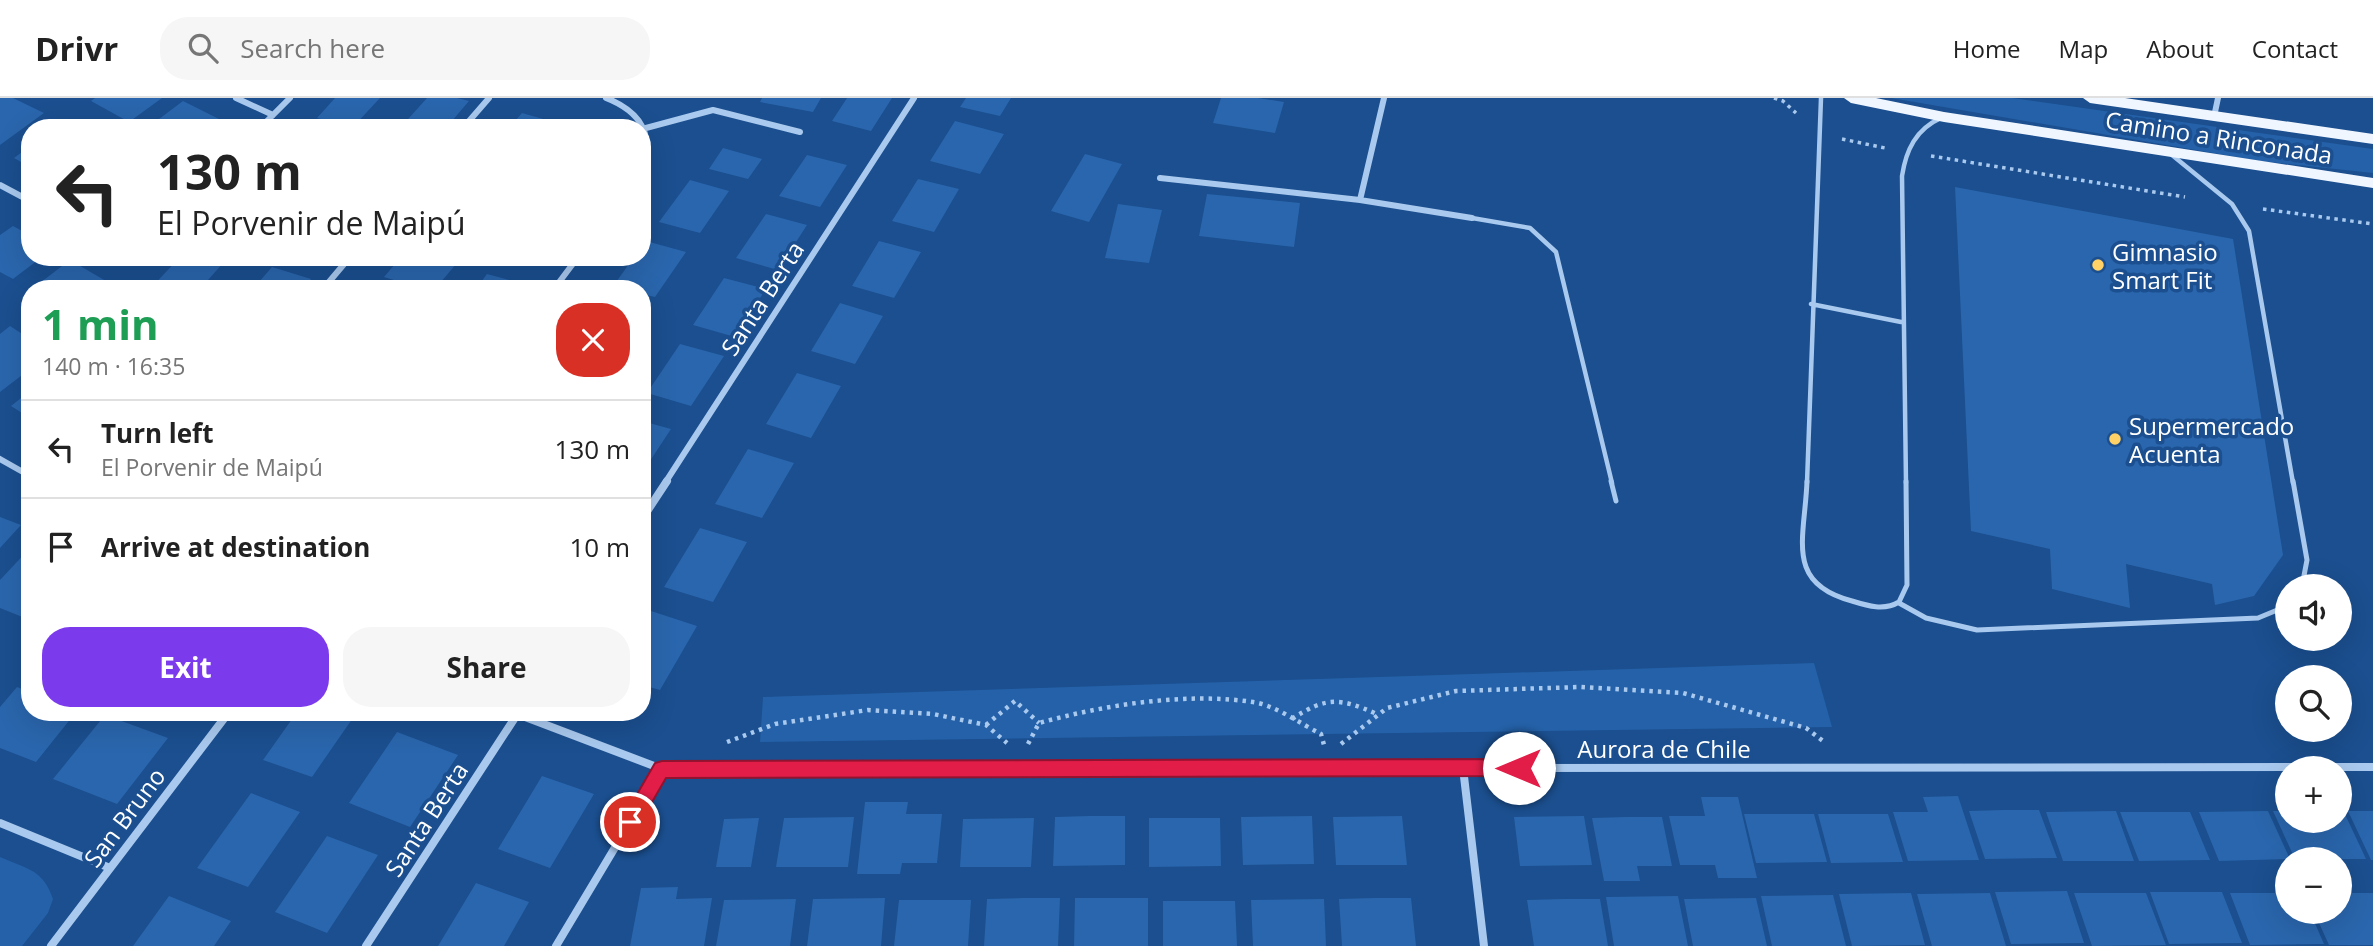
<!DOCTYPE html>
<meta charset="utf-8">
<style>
body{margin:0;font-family:"Open Sans",sans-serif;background:#f6f6f6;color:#222;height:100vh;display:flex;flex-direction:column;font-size:26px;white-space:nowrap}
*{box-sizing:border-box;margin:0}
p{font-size:23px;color:#767676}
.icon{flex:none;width:38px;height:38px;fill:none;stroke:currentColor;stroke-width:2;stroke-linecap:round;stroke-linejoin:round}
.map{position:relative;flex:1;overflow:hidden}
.sheet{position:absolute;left:21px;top:182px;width:630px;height:441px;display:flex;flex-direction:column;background:#fff;border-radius:28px;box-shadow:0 7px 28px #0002}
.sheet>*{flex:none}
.top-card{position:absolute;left:21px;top:21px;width:630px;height:147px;border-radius:28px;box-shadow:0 7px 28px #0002;background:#fff;color:#222;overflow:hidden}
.fabs{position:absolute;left:2275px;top:476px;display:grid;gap:14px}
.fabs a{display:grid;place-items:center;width:77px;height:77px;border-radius:50%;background:#fff;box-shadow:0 7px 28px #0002;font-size:35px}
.pin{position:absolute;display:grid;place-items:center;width:60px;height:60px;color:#fff;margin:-30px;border:4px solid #fff;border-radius:50%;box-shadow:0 2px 7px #0007}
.me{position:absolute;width:77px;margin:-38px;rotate:270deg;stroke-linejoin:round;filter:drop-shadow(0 0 5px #0008)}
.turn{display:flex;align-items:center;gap:24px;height:147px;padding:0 21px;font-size:32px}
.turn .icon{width:91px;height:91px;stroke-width:2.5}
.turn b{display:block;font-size:49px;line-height:60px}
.round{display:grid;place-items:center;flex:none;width:74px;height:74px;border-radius:28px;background:#f6f6f6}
.summary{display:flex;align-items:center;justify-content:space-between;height:119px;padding:0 21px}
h1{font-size:42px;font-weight:700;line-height:52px;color:#1e9e55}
.primary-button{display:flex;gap:14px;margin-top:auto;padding:14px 21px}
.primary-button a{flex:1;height:80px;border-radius:28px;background:#7c3aed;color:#fff;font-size:28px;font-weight:700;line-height:80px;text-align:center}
.primary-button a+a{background:#f6f6f6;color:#222}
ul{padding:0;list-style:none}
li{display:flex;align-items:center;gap:21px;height:98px;padding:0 21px;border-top:2px solid #e0e0e0}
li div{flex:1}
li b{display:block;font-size:26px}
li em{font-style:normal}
header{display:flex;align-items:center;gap:42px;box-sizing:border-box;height:98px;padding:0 35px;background:#fff;border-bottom:2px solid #e0e0e0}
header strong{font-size:33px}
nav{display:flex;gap:38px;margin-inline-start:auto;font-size:24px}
.search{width:490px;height:63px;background:#f6f6f6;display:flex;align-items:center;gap:18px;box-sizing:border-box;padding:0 24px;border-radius:28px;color:#767676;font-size:26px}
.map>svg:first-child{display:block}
.green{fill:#2461a8}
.building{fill:#2a66ad}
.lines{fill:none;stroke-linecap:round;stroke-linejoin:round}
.path-far1{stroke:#a9c9ee;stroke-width:3.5;stroke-dasharray:3.5 4.5;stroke-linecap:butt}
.path{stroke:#a9c9ee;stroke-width:4.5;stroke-dasharray:3.5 5;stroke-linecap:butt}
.service-far1{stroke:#a9c9ee;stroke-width:4.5}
.service{stroke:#a9c9ee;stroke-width:5}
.minor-far1{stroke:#a9c9ee;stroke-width:6}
.minor{stroke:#a9c9ee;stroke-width:8}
.primary{fill:#f0f6ff;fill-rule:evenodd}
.route{fill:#e11d48;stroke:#92132f;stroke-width:2}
.poi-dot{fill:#ffd166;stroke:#1b4f8f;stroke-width:2.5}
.labels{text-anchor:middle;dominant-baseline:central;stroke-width:7;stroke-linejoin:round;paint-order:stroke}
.street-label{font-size:24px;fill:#fff;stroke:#1b4f8f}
.poi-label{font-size:24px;fill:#fff;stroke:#1b4f8f;text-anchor:start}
</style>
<header>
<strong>Drivr</strong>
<div class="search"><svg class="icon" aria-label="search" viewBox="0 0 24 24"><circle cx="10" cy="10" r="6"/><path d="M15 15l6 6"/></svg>Search here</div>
<nav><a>Home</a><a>Map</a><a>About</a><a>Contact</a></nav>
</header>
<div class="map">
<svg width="2373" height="848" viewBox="0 0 2373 848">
<rect width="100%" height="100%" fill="#1b4f8f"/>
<path class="green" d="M1891 0H2012L2373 51V75L2260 63Z
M1814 565 1832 629 760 644 763 599Z
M0 759C27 771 43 771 53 801L48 815 22 848H0Z"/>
<path class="building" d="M0 0H13L44 15 0 47Z
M95 0H162L129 24 91 3Z
M335 0H380L353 29 317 20Z
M427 0H457L469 3 446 30H400Z
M762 0H821L813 14 760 4Z
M847 0H892L871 33 832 23Z
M966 0H1011L1000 18 960 9Z
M1221 0H1258L1284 4 1275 35 1213 25Z
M183 3 223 23 214 30H147Z
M522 15 568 28 509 30Z
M955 23 1004 36 980 76 930 63Z
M30 48V69L14 60Z
M723 50 762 61 748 81 709 71Z
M1085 56 1122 66 1089 124 1051 113Z
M807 57 847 67 820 109 779 98Z
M918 81 959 91 934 134 892 123Z
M690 82 729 93 700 135 659 124Z
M1955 89 2233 141 2283 457 2254 498 2215 507 2212 486 2126 466 2130 510 2052 491 2050 451 1971 433Z
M1207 96 1300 105 1294 149 1199 138Z
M1118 106 1162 112 1149 165 1105 160Z
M766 116 807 127 778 172 736 160Z
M13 128 30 137V159H42L13 181 0 174V137Z
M646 143 686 154 655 199 642 196V191L614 187 634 159H642Z
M879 143 921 154 894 200 852 188Z
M180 159H207L224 164 200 191H150Z
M401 159H462L435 191H423L384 179Z
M521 159H551L545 167Z
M70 162 111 186 105 191H32Z
M272 169 311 181 302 191H253Z
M487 176 528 187 526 191H476Z
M724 180 766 191 735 239 693 227Z
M840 205 883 218 855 266 811 253Z
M10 228 30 241V271L0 294V236Z
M680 246 724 258 691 308 647 295Z
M797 275 841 288 811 340 766 326Z
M30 293V320L11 308Z
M642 323 671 331 642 375Z
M748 351 794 365 762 420 715 406Z
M0 419 21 427 0 450Z
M700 430 747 444 713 504 664 489Z
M30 450V522L0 510V482Z
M648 512 697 528 660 592 642 587V523Z
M17 589 30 594V614H76L36 664 0 650V609Z
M297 614H357L312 679 263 662Z
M105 617 168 640 117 706 53 681Z
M397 634 458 657 410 729 349 705Z
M542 678 594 696 550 770 498 751Z
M251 695 300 714 248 789 197 770Z
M1958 698 1979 762 1908 763 1893 714H1928L1923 699Z
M1701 699H1738L1757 780H1718L1715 767H1680L1669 718H1705Z
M865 704H908L906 716H942L937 765H902L900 776H857Z
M2004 712H2039L2057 760 1985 761 1969 713Z
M2340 712H2343L2366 761H2295L2273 713H2287V723H2340Z
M2116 713 2134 763H2063L2046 714Z
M2268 713 2290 761 2219 763 2199 714Z
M2348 713H2373V762H2371Z
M2120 714H2190L2210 762 2139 763Z
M1744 716H1814L1827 764 1756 765Z
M1818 716H1888L1903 764 1831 765Z
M1090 718H1125V767L1053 768 1055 719Z
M1312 718 1314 766 1243 767 1241 719Z
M1402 718 1407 767H1336L1333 719Z
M1584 718 1592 767 1520 768 1514 719Z
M854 719 848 769H776L784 720Z
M1627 719H1662L1672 768H1637L1640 783H1604L1592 720Z
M759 720 751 769H716L724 721Z
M1034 720 1031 769H960L963 721Z
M1149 720H1220L1221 768 1149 769Z
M327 738 378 757 327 835 275 814Z
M476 785 529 804 504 848H438Z
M678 789 676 801 712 800 704 848H630L641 790Z
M2067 793 2084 845 2011 846 1995 794Z
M2150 794H2222L2242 845 2169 846Z
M1911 795 1925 847 1852 848 1839 796Z
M1990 795 2006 848H1932L1917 796Z
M2074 795H2146L2166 847 2092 848Z
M2230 795H2287V814H2310L2324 846 2250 847Z
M2340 795H2373V847H2329L2314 814H2340Z
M1833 797 1846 848H1772L1761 798Z
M169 798 231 823 214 848H133Z
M1678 798 1688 848H1614L1606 799Z
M885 800 881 848H807L813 801Z
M1023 800H1060L1058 848H984L987 801Z
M1075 800H1148V848H1074Z
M1375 800H1411L1416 848H1342L1339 801Z
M1756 800 1767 848H1693L1684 801Z
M796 801 790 848H716L724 802Z
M1324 801 1326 848H1253L1251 802Z
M1564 801H1600L1608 848H1534L1527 802Z
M899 802H971L968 848H894Z
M1163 803H1235L1237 848H1163Z"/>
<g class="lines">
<path class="path-far1" d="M1774 0 1783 3 1796 15
M1842 41 1885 50
M1931 58 2185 99
M2263 111 2373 126"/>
<path class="path" d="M1292 621C1327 598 1340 600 1377 616
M986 627 1015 603 1039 625
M727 644 775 626 868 612 933 616 986 627 1007 645
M1028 646 1039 625C1104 607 1185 594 1253 604 1275 607 1301 626 1321 636L1324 647
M1341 646 1387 610 1456 593 1580 589 1683 595 1806 630 1823 643"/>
<path class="service-far1" d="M2172 57 2232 106 2249 133 2293 385
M1472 120 1530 130 1556 154 1612 385
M1811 206 1901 224
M1807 385 1821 0
M1906 385 1902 78C1906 52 1916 31 1941 20"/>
<path class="service" d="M1611 383 1616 403
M1807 383C1805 440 1784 485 1852 503 1868 508 1884 513 1899 504L1907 487 1906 383
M2293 383 2307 462 2302 488
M1899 505 1926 520 1977 532 2258 520 2287 508"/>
<path class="minor-far1" d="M236 0 273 17
M606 0C642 14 655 38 642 75
M2214 19 2218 0
M260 30 290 0
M463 30 489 0
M646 30 713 12 800 34
M1160 80 1360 102 1472 120
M0 87 30 103
M1360 102 1384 0
M323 191 350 159
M554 191 578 159
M0 361 30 378
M665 385 914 0"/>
<path class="minor" d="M642 421 667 383
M512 614 662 671 2373 669
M1463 670 1484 848
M0 725 110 770
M51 848 229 614
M366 848 518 615
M556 848 662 671"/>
<path class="primary" d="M1844 0H1876L1944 14 2373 80V90L1944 24 1851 5Z
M2083 0H2125L2373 36V46L2090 5Z"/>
</g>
<path class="route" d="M1519 661 1525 664 1528 670 1525 676 1519 678 666 680 637 730 630 733 624 730 621 724 655 665 662 663Z"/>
<g class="poi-dot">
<circle cx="2098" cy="167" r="7"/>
<circle cx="2115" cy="341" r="7"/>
</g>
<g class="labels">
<g class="street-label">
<text transform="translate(2219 39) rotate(9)">Camino a Rinconada</text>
<text transform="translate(762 200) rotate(-57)">Santa Berta</text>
<text x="1664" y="650">Aurora de Chile</text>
<text transform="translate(124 719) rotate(-53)">San Bruno</text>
<text transform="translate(426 721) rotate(-57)">Santa Berta</text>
</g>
<g class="poi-label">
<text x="2112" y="153">Gimnasio<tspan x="2112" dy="28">Smart Fit</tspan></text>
<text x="2129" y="327">Supermercado<tspan x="2129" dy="28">Acuenta</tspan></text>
</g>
</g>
</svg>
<div class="fabs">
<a><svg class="icon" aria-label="sound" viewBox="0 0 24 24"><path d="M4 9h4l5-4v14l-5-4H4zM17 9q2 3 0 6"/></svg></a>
<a><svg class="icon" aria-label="search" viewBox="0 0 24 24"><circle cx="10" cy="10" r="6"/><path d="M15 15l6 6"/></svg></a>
<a>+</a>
<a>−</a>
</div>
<div class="pin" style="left:630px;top:724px;background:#d93025"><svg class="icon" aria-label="arrive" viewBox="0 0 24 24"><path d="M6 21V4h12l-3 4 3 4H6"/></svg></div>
<svg class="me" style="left:1519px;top:670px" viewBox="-20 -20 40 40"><circle r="19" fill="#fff"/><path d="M0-13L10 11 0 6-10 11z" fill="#e11d48"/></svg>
<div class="top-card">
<div class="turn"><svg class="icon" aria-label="left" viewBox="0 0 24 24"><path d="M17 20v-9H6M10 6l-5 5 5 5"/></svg><div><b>130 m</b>El Porvenir de Maipú</div></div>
</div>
<section class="sheet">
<div class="summary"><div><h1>1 min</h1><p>140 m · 16:35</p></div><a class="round" style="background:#d93025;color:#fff"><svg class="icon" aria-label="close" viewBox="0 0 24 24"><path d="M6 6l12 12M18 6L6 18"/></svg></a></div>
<ul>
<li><svg class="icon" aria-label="left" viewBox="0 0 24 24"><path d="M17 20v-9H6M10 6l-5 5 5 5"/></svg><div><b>Turn left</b><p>El Porvenir de Maipú</p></div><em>130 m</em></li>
<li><svg class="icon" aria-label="arrive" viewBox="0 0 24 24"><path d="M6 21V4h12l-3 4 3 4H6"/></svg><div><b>Arrive at destination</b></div><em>10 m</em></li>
</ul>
<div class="primary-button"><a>Exit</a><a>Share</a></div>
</section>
</div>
